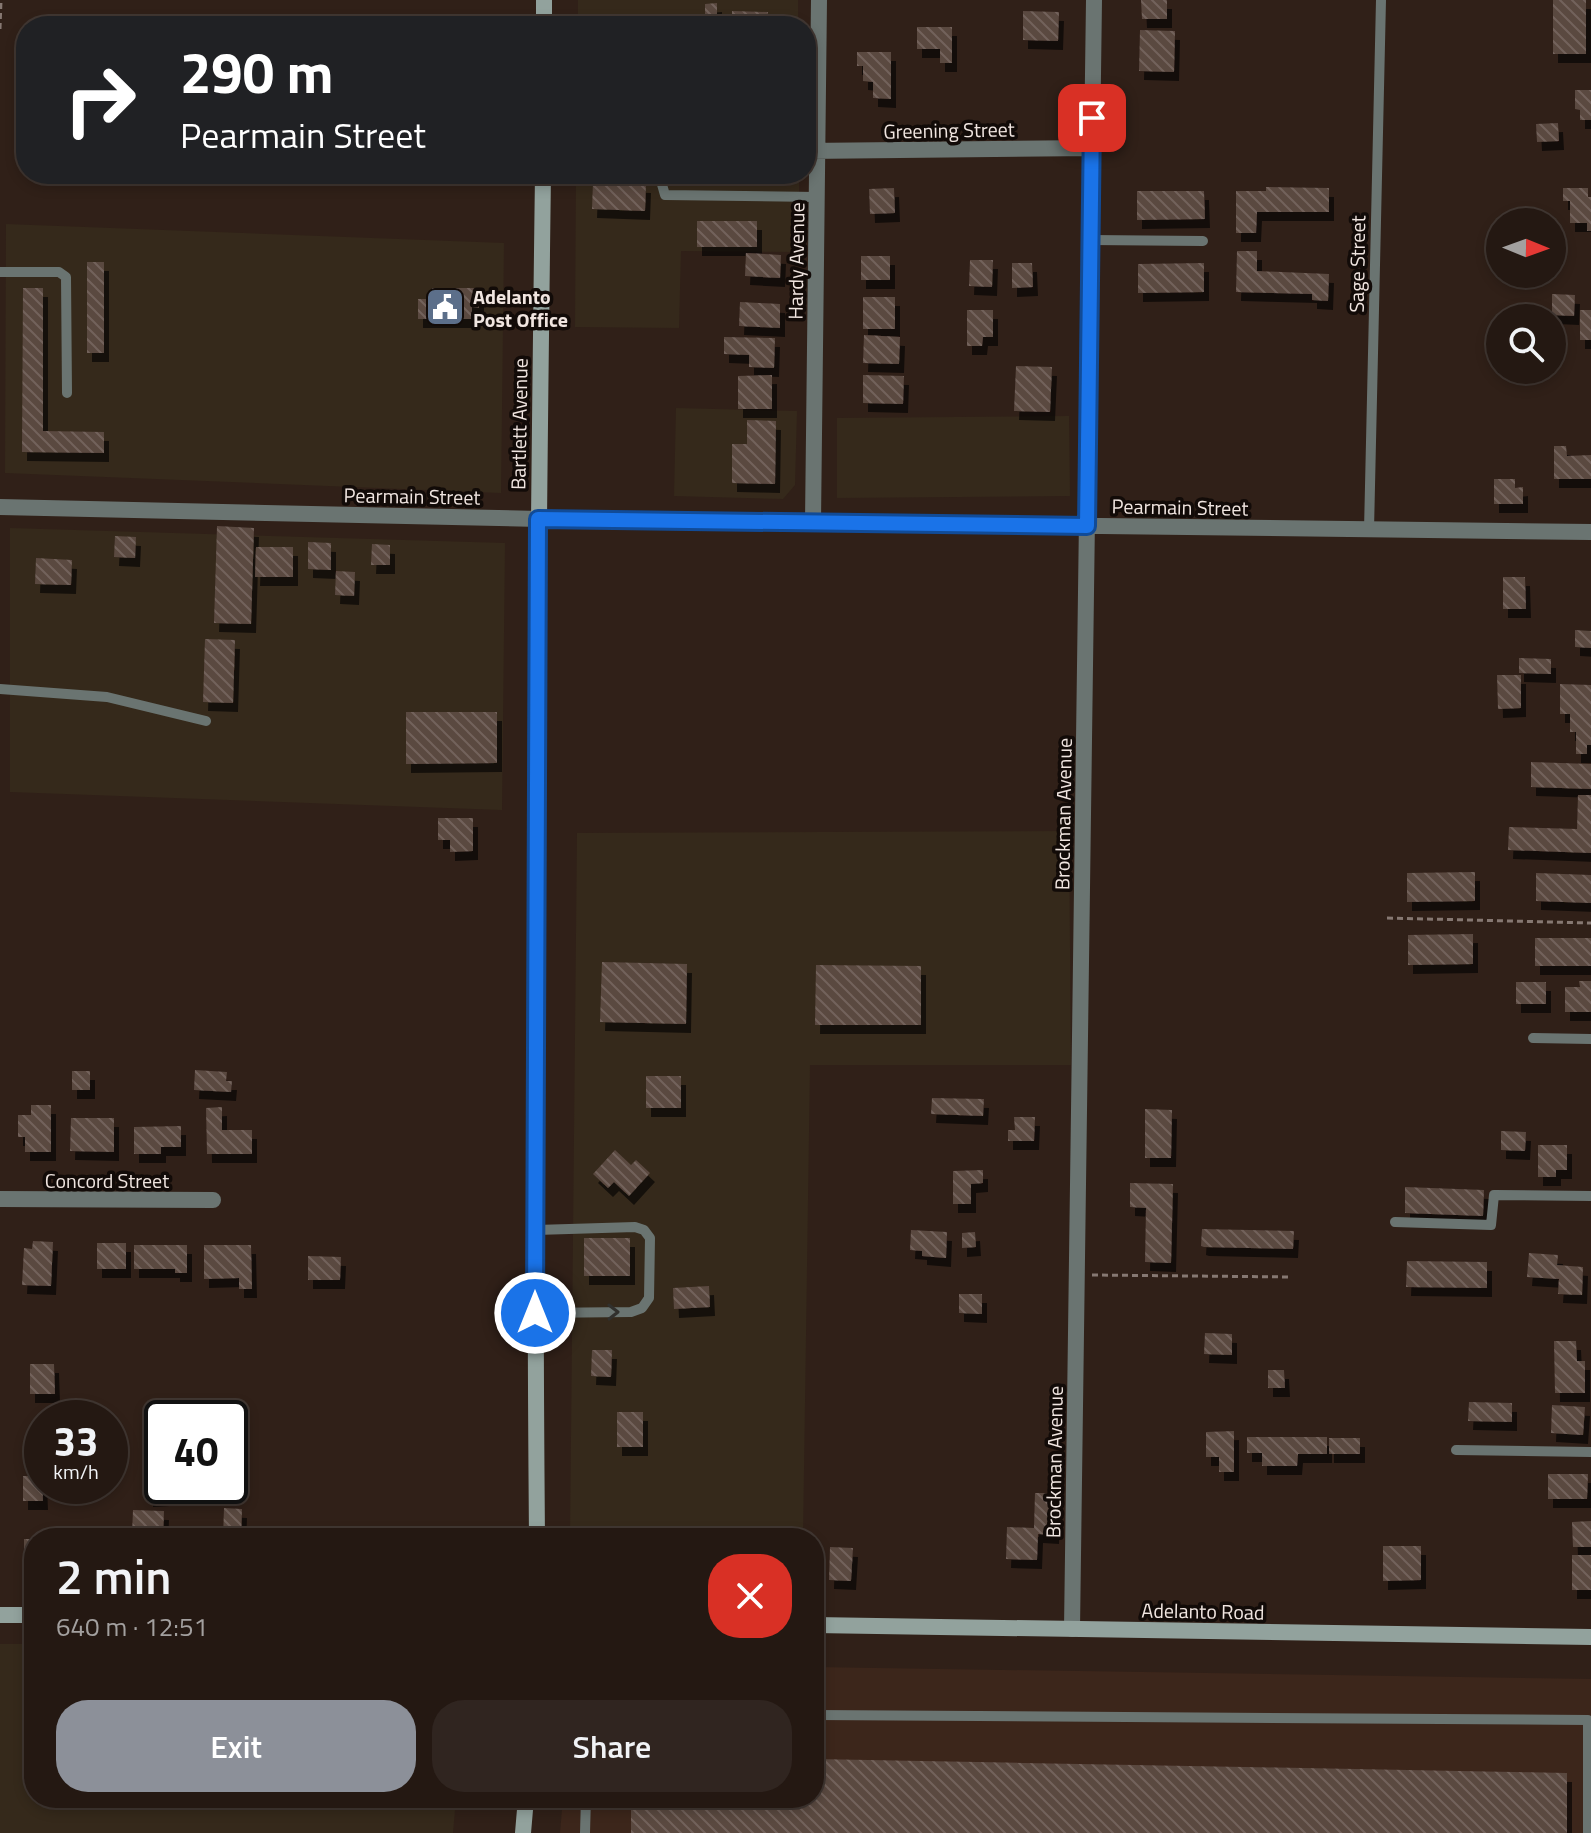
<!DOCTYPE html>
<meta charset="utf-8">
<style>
body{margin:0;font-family:"Titillium Web",sans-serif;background:#302520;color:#f1f3f6;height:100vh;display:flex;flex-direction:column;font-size:30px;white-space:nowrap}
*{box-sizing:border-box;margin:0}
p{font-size:26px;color:#a3a09f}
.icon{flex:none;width:44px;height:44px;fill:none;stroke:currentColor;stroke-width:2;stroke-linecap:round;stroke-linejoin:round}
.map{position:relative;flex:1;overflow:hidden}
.panel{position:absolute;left:24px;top:1528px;width:800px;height:280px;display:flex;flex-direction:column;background:#241812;border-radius:32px;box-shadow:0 4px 12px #0003,0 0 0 2px #413732}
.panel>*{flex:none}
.top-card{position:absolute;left:16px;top:16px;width:800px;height:168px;border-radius:32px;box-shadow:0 4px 12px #0003,0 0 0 2px #413732;background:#202124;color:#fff;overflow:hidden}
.needle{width:52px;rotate:91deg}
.buttons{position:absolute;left:1486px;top:208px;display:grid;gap:16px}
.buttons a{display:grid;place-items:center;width:80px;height:80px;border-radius:50%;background:#241812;box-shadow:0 4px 12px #0003,0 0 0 2px #413732;font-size:40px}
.speed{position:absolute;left:24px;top:1400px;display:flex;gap:16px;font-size:40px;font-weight:700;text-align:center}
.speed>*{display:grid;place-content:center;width:104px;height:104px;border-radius:50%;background:#241812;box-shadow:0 4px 12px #0003,0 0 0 2px #413732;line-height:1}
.speed small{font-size:20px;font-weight:400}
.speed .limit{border:4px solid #111;border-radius:12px;background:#fff;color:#111}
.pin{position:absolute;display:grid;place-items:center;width:68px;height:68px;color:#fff;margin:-34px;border-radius:16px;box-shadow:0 4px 12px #0006}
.me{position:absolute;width:88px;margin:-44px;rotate:0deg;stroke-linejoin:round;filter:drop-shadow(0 0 6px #0008)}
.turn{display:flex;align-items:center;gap:28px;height:168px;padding:0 32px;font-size:36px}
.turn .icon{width:104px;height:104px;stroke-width:2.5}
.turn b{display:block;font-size:56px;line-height:68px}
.round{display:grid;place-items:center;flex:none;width:84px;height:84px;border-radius:32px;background:#302520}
.head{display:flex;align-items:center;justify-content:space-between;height:136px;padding:0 32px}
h1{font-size:48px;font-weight:600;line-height:60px}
.primary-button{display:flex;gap:16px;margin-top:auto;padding:16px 32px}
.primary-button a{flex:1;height:92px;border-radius:32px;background:#8c9099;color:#fff;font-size:32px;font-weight:600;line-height:92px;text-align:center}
.primary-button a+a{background:#302520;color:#f1f3f6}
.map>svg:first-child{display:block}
.commercial{fill:#35291b}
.built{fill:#3c261b}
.building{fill:url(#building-back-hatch);filter:url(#shadow)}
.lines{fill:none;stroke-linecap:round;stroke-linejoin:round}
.path{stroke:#867872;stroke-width:3;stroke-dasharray:6 4;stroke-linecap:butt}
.lane{stroke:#6a7471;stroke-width:10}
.street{stroke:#6a7471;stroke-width:16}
.secondary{stroke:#92a29d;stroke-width:16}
.oneway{stroke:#31302d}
.route-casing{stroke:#114b97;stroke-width:20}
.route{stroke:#1a73e8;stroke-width:14}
.labels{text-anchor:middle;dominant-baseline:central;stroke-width:7;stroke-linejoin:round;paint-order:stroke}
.street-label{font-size:20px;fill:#f0e5e0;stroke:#120b08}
.poi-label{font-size:20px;font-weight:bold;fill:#f0e5e0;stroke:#120b08;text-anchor:start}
</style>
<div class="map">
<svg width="1591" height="1833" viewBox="0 0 1591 1833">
<defs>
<pattern id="building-back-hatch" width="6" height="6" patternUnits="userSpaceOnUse" patternTransform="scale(2)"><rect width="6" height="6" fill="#5a4840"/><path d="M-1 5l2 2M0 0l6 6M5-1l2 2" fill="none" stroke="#72625b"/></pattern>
<filter id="shadow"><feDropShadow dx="5" dy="9" stdDeviation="0" flood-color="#0009"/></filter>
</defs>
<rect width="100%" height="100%" fill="#302018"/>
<path class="commercial" d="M578 0H798V26H578Z
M576 174H799V252L681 251 679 328 575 327Z
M6 224 504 243 501 493 5 473Z
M676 408 797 411 795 485 783 499 674 496Z
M1069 416 1070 496 837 498V418Z
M10 528 505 543 502 810 10 792Z
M1069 831 1071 1065H810L803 1538H570L577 833Z
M0 1644H34V1798H456L453 1833H0Z"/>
<path class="built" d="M814 1667 1591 1679V1833H560L563 1798H814Z"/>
<path class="building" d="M1141 0H1167V19H1142Z
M1553 0H1586V54H1553Z
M717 3V16H732V11L768 12 767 26H705V4Z
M1023 11 1059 12 1058 41 1023 40Z
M917 27H952V63H940V49H917Z
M1140 30 1175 31 1174 72 1139 71Z
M857 52H891V99L873 98V82L863 81V66H857Z
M1575 90H1591V120H1580V110L1575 109Z
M1558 123 1559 141 1537 142 1536 124Z
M593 182 646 184 645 211 592 209Z
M1266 187 1329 188V212H1257L1256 233H1236V191H1266Z
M894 188 895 213 870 214 869 189Z
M1563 188H1588V197H1591V231H1587V223H1570V201H1563Z
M1137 191H1204L1205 219 1137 220Z
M697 221H757V247H697Z
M1237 251H1257V271L1329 274 1328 301 1312 300V294L1236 292Z
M746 253 781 255 780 278 745 276Z
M861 256H890V280H861Z
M970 260H993L992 287 969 286Z
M87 262H104V353H87Z
M1012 263H1032L1033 287 1012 288Z
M1204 263V292L1138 293V264Z
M23 288H43V431L104 432V453L22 452Z
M432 288H479V308L472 307V319H418V299H432Z
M1552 294 1575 295 1574 316 1552 315Z
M863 297H895V329H863Z
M740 302 780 304V328L739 326Z
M967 310H993V337H983L982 346H967Z
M1580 310H1591V340H1580Z
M864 335 900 337 899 364 863 363Z
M724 337 775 338 774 368 749 367V355L724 354Z
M1016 366 1052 367 1050 412 1014 411Z
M772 375V409H738V376Z
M863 375 904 376 903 404 863 403Z
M747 420 776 421 775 484 732 483V444H747Z
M1554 446H1566L1567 456 1591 455V479H1554Z
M1494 479H1515V488L1523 487V504H1494Z
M217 526 254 528 251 624 214 623Z
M115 536 136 537 135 558 114 557Z
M308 542 331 543V570L308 569Z
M372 544 390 545V565H371Z
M256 547H293V577H255Z
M36 558 72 560 71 585 35 584Z
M336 571 355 572 354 596 335 595Z
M1503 577H1525L1526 609H1503Z
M1575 630 1591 631V648L1575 647Z
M205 639 235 640 233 703 203 702Z
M1519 658 1551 659V674L1519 673Z
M1497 675H1521V708L1498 709Z
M1560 684 1591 685V745H1587V754H1576V732H1570V714H1560Z
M406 712H497V763L406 764Z
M1531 762 1591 764V789L1531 787Z
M1578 795H1591V853L1508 850 1509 827 1577 829Z
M438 818H473V851L450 852V840H438Z
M1475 872V901L1407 902V873Z
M1536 873 1591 875V903L1536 901Z
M1473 934V964L1408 965V935Z
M1535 938H1591V966H1535Z
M602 962 687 964 686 1024 600 1022Z
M816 965 921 966V1025H815Z
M1579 981H1591V1012H1565V987H1580Z
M1516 982H1546V1004H1516Z
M195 1070 227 1072 226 1081H232L231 1092 194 1090Z
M72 1071H90V1090H72Z
M646 1076H681V1108H646Z
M932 1098 984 1099 983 1116 931 1114Z
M31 1105H51V1152H25V1137H18V1115H31Z
M222 1107V1130H252V1154H207L206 1108Z
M1145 1109 1172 1110 1171 1158H1145Z
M1014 1117H1035L1034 1141H1008V1130H1015Z
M71 1118H114V1152L70 1151Z
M181 1126V1147H161V1154H134V1127Z
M1501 1131 1526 1132 1525 1151 1501 1150Z
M1538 1145H1567V1170H1556V1177H1538Z
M615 1150 631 1165 636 1160 650 1173 629 1196 614 1182 608 1188 593 1174Z
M983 1170V1183L971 1184V1204H953V1171Z
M1130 1183 1173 1184 1171 1263 1145 1262 1146 1208 1130 1207Z
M1405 1187 1484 1190 1483 1216 1405 1213Z
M1202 1229 1294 1231 1293 1249 1204 1247 1201 1246Z
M911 1230 947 1232 946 1258 922 1256V1251L910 1250Z
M975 1232 976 1247 962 1248V1233Z
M584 1238H630V1276H584Z
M33 1241 53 1242 51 1286 22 1285 24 1248 32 1249Z
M97 1243H126V1269H97Z
M134 1245H187V1273H175V1269H134Z
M204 1245H251L252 1289H239V1278L204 1279Z
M1529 1253 1558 1255 1557 1265 1583 1267 1582 1295 1558 1294 1559 1279 1527 1277Z
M308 1256 341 1257 340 1280H308Z
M1407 1261 1487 1262V1288L1406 1287Z
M709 1286 710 1307 674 1309 673 1288Z
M959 1294H982V1314L959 1313Z
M1205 1333 1232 1334V1355L1204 1354Z
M1554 1341H1576L1577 1361H1585V1393H1555Z
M592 1350H612L611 1377 591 1376Z
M30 1364H54L55 1394H30Z
M1268 1370H1284L1285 1388H1268Z
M1469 1402 1512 1403V1422L1468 1421Z
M1552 1405 1585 1407 1583 1435 1551 1433Z
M617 1412H643V1447H617Z
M31 1427H42V1466H29Z
M1234 1431V1472H1219V1457H1206V1432Z
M1247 1437H1327V1454H1298L1297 1466H1262V1453H1247Z
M1329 1438H1360V1454H1329Z
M162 1474 165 1497 148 1498V1475Z
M1548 1474H1588L1587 1499H1548Z
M23 1476H42L43 1501H23Z
M1035 1493H1055L1054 1535 1038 1534 1037 1560 1006 1559 1007 1527 1034 1528Z
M224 1508 242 1509 241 1538H223Z
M133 1510 164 1511 163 1538 132 1534Z
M1591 1521V1547H1573L1572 1522Z
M60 1528 91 1529 90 1538H60Z
M24 1539H34V1562H24Z
M1383 1546H1421V1580L1383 1581Z
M830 1547 853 1548 851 1581 829 1580Z
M1572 1555H1591V1590H1572Z
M814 1759 1567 1773V1833H631V1798H814Z"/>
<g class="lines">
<path class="path" d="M0 29 1 0
M1387 918 1591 923
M1092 1275 1292 1277"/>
<path class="lane" d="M659 174 665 195 817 197
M1091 240 1203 241
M0 272H59L66 277 67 393
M1369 530 1381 0
M0 689 107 697 206 721
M1533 1038 1591 1039
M1395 1222 1491 1225 1494 1195 1591 1196
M535 1313 631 1312 642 1308 649 1298 650 1238 644 1230 635 1227 536 1230
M1456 1450 1591 1452
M814 1715 1588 1720V1833
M585 1833 586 1798"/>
<path class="street" d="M806 151 1092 148
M0 507 540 519 1591 532
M813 522 819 0
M0 1199 213 1200
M1072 1629 1094 0"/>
<path class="secondary" d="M544 26V0
M537 1538C533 1083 537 629 543 174
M0 1615H34
M814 1625 1591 1637
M523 1833 526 1798"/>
</g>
<defs><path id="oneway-chevron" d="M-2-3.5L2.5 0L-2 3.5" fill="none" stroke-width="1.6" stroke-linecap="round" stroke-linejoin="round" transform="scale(2)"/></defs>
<use class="oneway" href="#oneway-chevron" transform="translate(613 1312) rotate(-1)"/>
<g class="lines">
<g class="route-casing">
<path id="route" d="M535 1313 538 519 1087 526 1092 118"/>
</g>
<use href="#route" class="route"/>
</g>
<defs>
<g id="civic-square" transform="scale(2)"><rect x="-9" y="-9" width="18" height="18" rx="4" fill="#5c6f8a" stroke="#120b08"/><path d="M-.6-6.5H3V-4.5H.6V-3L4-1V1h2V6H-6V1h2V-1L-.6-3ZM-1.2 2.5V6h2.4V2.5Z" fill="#fff"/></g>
</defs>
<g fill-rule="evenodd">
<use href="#civic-square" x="445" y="307"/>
</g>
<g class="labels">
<g class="street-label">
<text transform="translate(949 130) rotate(-1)">Greening Street</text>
<text transform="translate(796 261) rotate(-89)">Hardy Avenue</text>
<text transform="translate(1357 264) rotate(-89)">Sage Street</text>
<text transform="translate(519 424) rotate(-89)">Bartlett Avenue</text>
<text transform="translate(412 496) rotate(1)">Pearmain Street</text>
<text transform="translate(1180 507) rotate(1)">Pearmain Street</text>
<text transform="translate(1063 814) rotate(-89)">Brockman Avenue</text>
<text x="107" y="1180">Concord Street</text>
<text transform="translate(1054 1462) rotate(-89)">Brockman Avenue</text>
<text transform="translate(1203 1611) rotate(1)">Adelanto Road</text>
</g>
<g class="poi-label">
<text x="473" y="296">Adelanto<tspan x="473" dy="23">Post Office</tspan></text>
</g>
</g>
</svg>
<div class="buttons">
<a><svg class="needle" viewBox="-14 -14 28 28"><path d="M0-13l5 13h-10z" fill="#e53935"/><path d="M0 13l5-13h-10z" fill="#a3a09f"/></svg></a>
<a><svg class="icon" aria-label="search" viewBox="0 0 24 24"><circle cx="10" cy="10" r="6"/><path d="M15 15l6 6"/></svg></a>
</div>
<div class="speed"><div>33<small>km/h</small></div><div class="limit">40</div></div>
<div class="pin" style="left:1092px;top:118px;background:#d93025"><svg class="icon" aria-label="arrive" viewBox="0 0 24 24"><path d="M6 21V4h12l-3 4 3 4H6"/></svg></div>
<svg class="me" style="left:535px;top:1313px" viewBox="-20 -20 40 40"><circle r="17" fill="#1a73e8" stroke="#fff" stroke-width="3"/><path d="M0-11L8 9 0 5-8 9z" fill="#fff"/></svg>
<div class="top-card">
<div class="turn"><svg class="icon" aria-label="right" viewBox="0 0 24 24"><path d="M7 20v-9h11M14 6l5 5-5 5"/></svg><div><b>290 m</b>Pearmain Street</div></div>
</div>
<section class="panel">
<div class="head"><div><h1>2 min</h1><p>640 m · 12:51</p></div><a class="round" style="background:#d93025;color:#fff"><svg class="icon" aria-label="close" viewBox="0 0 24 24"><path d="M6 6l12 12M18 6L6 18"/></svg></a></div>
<div class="primary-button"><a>Exit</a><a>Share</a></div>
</section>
</div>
